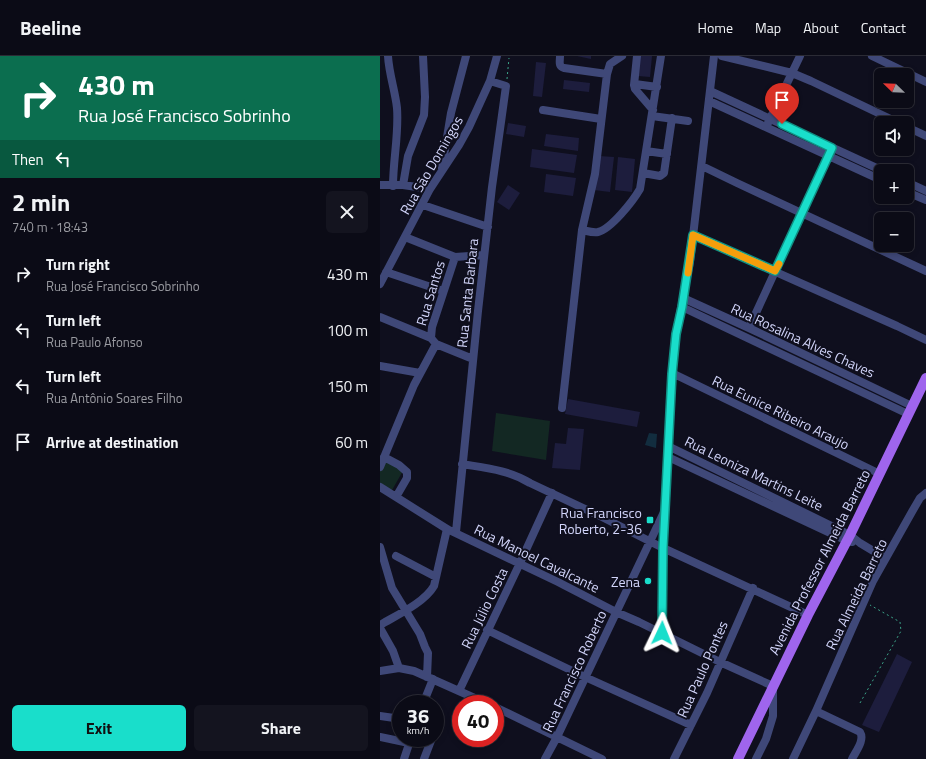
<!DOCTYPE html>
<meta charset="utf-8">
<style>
body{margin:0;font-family:"Titillium Web",sans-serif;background:#14141f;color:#f1f3f6;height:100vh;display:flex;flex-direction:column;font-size:15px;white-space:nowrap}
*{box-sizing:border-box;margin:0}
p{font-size:13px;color:#9a9ba1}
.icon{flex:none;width:22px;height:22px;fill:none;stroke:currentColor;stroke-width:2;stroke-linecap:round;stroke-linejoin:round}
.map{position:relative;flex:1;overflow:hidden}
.side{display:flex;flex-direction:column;background:#0b0b16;width:380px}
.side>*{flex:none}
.top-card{background:#0b6e4f;color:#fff;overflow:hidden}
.needle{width:26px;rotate:293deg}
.controls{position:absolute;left:494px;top:12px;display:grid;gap:8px}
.controls a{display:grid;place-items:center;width:40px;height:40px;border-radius:6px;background:#0b0b16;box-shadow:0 2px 6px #0003,0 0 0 1px #2b2b35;font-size:20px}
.speed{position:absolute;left:12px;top:639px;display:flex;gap:8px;font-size:20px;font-weight:700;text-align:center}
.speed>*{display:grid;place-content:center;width:52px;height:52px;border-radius:50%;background:#0b0b16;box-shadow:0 2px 6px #0003,0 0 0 1px #2b2b35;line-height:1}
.speed small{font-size:10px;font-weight:400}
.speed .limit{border:6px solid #d22;background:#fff;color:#111}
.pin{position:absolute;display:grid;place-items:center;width:34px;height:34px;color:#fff;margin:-41px -17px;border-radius:50% 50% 50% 0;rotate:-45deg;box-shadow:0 0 4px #0007}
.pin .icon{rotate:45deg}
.me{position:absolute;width:44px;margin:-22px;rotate:2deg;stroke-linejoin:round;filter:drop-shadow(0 0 3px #0008)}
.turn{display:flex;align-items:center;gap:14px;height:84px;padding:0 12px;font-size:18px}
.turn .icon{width:52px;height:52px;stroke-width:2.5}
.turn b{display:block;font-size:28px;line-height:34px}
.then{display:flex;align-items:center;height:38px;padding:0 12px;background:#0003;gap:8px;font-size:15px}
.round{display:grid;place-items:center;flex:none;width:42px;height:42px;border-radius:6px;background:#14141f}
.head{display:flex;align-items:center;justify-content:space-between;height:68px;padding:0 12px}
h1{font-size:24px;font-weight:700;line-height:30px}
.cta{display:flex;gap:8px;margin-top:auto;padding:8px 12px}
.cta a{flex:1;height:46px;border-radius:6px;background:#19decb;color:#111;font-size:16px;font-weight:700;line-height:46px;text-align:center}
.cta a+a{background:#14141f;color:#f1f3f6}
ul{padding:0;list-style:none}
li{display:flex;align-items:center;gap:12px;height:56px;padding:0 12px}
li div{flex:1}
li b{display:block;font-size:15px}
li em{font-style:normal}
header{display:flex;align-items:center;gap:24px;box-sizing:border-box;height:56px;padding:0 20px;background:#0b0b16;border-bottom:1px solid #2b2b35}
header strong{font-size:19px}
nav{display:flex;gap:22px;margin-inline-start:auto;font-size:14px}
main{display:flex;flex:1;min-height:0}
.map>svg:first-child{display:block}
.green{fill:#132823}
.water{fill:#122d3f}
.building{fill:#1d1d3d}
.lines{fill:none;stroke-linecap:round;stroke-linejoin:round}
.path{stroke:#3ba489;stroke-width:1;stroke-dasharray:2 3;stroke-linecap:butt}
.minor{stroke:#3f4878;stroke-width:8}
.major{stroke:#9f65ed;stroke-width:10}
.route-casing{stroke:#109084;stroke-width:10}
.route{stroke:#19decb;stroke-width:7}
.slow{stroke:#f59e0b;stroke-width:7}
.poi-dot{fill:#19decb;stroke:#0f0f1e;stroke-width:1.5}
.labels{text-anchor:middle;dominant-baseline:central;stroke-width:4;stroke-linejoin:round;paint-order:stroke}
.street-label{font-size:14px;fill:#d2d5fa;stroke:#0f0f1e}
.poi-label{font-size:14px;fill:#d2d5fa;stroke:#0f0f1e;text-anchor:end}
</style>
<header>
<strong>Beeline</strong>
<nav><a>Home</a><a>Map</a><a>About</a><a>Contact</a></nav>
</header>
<main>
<section class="side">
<div class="top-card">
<div class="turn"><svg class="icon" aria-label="right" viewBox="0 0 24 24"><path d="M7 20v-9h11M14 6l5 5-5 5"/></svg><div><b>430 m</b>Rua José Francisco Sobrinho</div></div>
<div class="then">Then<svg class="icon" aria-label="left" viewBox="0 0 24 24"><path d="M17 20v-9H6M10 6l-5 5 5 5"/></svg></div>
</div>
<div class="head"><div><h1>2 min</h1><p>740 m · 18:43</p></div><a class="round"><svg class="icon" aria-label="close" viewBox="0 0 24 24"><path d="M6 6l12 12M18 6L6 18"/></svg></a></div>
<ul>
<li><svg class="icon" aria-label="right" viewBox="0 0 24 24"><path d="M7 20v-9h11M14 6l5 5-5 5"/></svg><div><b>Turn right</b><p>Rua José Francisco Sobrinho</p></div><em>430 m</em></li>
<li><svg class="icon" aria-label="left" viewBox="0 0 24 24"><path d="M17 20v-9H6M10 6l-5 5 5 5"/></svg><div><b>Turn left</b><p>Rua Paulo Afonso</p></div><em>100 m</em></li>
<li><svg class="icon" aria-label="left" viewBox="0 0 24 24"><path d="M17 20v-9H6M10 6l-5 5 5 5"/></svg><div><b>Turn left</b><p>Rua Antônio Soares Filho</p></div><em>150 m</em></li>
<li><svg class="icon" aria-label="arrive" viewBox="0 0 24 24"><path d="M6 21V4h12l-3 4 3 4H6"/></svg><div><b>Arrive at destination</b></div><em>60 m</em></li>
</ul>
<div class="cta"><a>Exit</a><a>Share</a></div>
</section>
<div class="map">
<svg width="546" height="703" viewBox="0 0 546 703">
<rect width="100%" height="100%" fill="#0f0f1e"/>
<path class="green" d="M116 357 170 365 166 404 112 395Z
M3 401 24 413 11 436 0 429V407Z"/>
<path class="water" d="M269 377 277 378 276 392 265 389Z"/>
<path class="building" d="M197 0H211V3Z
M260 0H272L270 21 258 20Z
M156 6 166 7 162 41 153 40Z
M184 24 210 27 209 36 183 33Z
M128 67 146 70 144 81 126 78Z
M166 78 199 82 198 95 164 90Z
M152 93 197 99 194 117 150 111Z
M219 100 234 101 230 136 214 134Z
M238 101 255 103 252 136 235 134Z
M166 118 196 122 193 140 164 136Z
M128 129 140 137 129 154 117 146Z
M188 343 260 356 257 371 185 358Z
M188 372 204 373 200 414 172 412 175 387 186 388Z
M517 598 532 606 499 676 482 669Z"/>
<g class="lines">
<path class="path" d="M127 23 129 2
M480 647 521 575 520 566 490 549"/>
<path class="minor" d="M8 0C9 18 15 34 17 52 19 78 13 104 13 130
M180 0C180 6 178 10 184 12L227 18
M342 0 412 17 431 25 519 67
M492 0 546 26
M254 29 257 0
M330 35 503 115
M329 45 501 124
M163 54 221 63
M273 54 255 33 254 29 255 28 277 31
M272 60 308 65
M388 67 420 0
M527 71 546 80
M266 95 287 98
M322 110 357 127 546 215
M62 112 71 57 86 0
M263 117 280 120 284 117 292 62
M527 126 546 135
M0 129H23L50 133
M23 129 28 100 44 59 45 41 43 0
M527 136 546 144
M43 149 108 171
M202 174C207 175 213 177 218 176 231 173 253 145 260 133L281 0
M313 179 517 270 546 284
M25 181 75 201 104 199
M6 216 63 235
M0 228 50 133 79 89 89 71 110 25 117 0
M303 242 369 272 532 350
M302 251 528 358
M0 261 51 282 56 288 93 303
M369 272 452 92
M51 282 52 271 75 201
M0 310 40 317
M292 317 500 418
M182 352 202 174 215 118 227 18 230 8 242 0
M288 390 470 479 480 487 505 502
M4 401 19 409 27 416V422L16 441
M288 401 467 485 472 486
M82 408C106 412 129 414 150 427L222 461 283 492 428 559
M0 411 34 329 56 288
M0 431 67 473 178 526 236 556 259 566 340 606 393 630V660L386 683 376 703
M76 476 98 255 112 131 126 30 110 25
M0 491 12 532 40 578 45 591 48 597 47 621
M16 500 56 521
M0 569C17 559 44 547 54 530L67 473
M0 572 13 595 19 612
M107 574 205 621 311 669
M282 577 283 492 292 317 296 278 310 206 334 0
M0 615 19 612 34 615 108 648
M79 635 140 507 172 437
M43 648 53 623
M115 651 222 703
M436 655 480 676C485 684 476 695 472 703
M0 660 21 663
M55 674 56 671
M0 681 29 687
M24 703 31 682
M44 703 52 682
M165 703 177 681 284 456
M294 703 327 637 373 532
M413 703 436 655 493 525 533 454 540 442 546 437"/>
<path class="major" d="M358 703 428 559 470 479 546 322"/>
</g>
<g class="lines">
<g class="route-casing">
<path id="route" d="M282 577 283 492 292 318 296 278 302 251 313 179 395 215 452 92 402 68"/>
</g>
<use href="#route" class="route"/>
<path class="slow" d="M308 217 313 179 395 215 399 208"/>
</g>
<g class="poi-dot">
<rect x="266" y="460" width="8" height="8" rx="2"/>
<circle cx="268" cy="525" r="4"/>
</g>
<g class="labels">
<g class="street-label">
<text transform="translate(51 109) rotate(-60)">Rua São Domingos</text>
<text transform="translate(50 237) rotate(-73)">Rua Santos</text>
<text transform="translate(87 237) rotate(-84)">Rua Santa Barbara</text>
<text transform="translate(423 284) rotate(25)">Rua Rosalina Alves Chaves</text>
<text transform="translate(401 356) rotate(26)">Rua Eunice Ribeiro Araujo</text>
<text transform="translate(374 417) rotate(26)">Rua Leoniza Martins Leite</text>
<text transform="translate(157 502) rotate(26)">Rua Manoel Cavalcante</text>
<text transform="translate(439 506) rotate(-63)">Avenida Professor Almeida Barreto</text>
<text transform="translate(476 538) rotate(-64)">Rua Almeida Barreto</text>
<text transform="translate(104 552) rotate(-64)">Rua Júlio Costa</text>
<text transform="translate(322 613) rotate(-66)">Rua Paulo Pontes</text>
<text transform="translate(194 615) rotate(-65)">Rua Francisco Roberto</text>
</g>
<g class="poi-label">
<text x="262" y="456">Rua Francisco<tspan x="262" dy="16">Roberto, 2-36</tspan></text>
<text x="260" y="525">Zena</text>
</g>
</g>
</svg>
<div class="controls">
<a><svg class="needle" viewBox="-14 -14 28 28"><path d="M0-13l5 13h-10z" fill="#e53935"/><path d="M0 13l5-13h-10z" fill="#9a9ba1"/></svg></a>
<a><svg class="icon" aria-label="sound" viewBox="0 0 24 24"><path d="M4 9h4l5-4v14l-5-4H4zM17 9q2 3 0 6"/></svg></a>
<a>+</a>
<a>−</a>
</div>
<div class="speed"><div>36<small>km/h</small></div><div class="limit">40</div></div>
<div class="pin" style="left:402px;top:68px;background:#d93025"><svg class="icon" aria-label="arrive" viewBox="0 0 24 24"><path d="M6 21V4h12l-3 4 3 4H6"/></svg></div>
<svg class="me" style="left:282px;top:577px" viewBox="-20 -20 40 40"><path d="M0-17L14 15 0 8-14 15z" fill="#19decb" stroke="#fff" stroke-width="4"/></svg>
</div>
</main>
